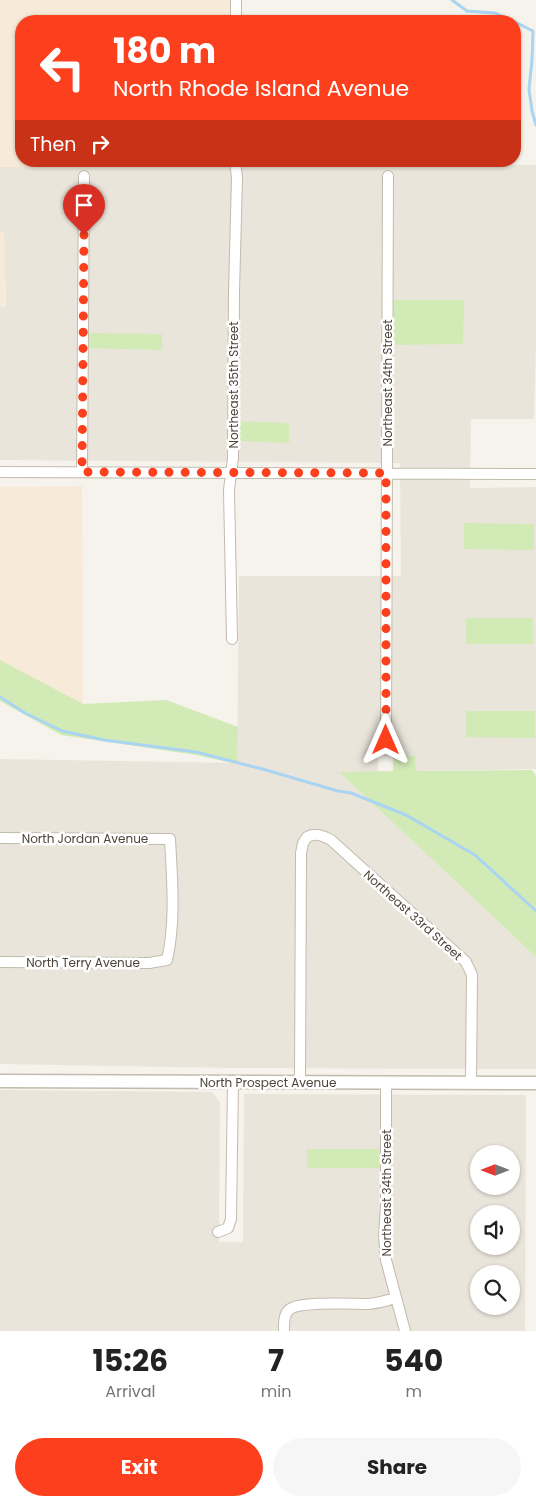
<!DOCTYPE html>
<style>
body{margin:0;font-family:Poppins,sans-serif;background:#f6f6f6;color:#222;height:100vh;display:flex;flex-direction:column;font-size:19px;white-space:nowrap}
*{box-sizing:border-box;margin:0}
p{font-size:16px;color:#767676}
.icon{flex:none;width:28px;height:28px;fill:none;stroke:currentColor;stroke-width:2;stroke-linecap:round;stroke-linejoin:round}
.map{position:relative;height:1331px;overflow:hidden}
.side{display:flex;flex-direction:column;background:#fff;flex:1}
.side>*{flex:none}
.top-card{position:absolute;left:15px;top:15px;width:506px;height:152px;border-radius:20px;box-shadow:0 1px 4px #0004;background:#fc3f1d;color:#fff;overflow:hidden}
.needle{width:32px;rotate:270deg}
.buttons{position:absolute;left:470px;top:1145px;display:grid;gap:10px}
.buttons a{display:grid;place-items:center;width:50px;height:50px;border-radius:50%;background:#fff;box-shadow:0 1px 4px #0004;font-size:25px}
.pin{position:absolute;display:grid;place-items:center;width:42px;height:42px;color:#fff;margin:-51px -21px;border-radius:50% 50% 50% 0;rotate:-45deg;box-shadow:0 0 5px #0007}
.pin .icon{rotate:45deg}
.me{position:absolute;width:55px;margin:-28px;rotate:0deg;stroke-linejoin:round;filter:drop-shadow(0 0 4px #0008)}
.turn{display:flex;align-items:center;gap:18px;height:105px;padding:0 15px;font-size:22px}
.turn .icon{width:65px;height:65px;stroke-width:2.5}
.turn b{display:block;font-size:35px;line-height:42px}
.then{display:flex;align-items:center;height:48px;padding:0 15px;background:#0003;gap:10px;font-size:19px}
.eta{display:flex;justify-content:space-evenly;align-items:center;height:85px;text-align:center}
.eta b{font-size:30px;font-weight:700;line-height:35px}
.primary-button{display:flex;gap:10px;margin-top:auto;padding:10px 15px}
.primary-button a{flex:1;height:58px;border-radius:30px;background:#fc3f1d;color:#fff;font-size:20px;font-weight:700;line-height:58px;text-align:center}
.primary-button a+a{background:#f6f6f6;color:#222}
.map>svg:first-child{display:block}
.residential{fill:#eae5da;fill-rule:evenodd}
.commercial{fill:#f7ead8}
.green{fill:#d2eab5}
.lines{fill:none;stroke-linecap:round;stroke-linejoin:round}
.stream{stroke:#a9d4f2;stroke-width:3}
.minor-casing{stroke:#c2bbae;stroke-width:12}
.tertiary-casing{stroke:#c2bbae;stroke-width:15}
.minor{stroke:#fff;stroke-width:10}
.tertiary{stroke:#fff;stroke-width:12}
.route{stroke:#fc3f1d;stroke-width:9;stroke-dasharray:0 16.2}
.labels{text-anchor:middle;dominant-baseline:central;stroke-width:5;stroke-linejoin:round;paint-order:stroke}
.street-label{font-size:12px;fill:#4b4439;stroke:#fff}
</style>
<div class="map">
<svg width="536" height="1331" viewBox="0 0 536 1331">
<rect width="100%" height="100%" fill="#f6f3ec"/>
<path class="residential" d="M85 161H237V167L536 165V341L534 419H471L470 488 536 487V769L416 771 415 756H378V772L340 773 536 957V1069L232 1068 0 1064V759L237 763 239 576H401L400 463 0 460V307H6L4 232H0V167H85Z
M0 1090 212 1092 220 1103 219 1242H243L244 1094 526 1095 525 1331H0ZM479 1154H511V1186H479ZM479 1214H511V1246H479ZM479 1274H511V1306H479Z"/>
<path class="commercial" d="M0 0H236V21H21V161H85V167H0Z
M0 232H4L6 307H0Z
M82 486 83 705 0 660V487Z"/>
<path class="green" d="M393 300H464L463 344 393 345Z
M89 333 162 334V350L88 348Z
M238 421 289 423V443L237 441Z
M464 523 534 524V550L464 549Z
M466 618H533V644H466Z
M0 660 83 704 166 700 238 727 237 764 196 755 61 735 0 701Z
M466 711H535V738L466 737Z
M393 756H415L416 771 532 770 536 776V957L339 772 393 771Z
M307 1149H382V1168H307Z"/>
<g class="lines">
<path class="stream" d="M452 0 467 11 495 13 513 21
M515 22 533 31 532 60 529 89 532 111 536 125
M0 697 25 713 62 731 104 740 196 752 266 770 338 791 351 793 406 815 475 855 536 911"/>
<g class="minor-casing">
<path id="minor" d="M236 21V0
M0 472 536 474
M82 472 84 176
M232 639 229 490 233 458 234 292 237 178 235 161
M386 740 388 176
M0 838 170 839C172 878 176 921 167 960L149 963 0 962
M300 1082 301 853 303 843 307 837C315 832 323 836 331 840L466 962 472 975 471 1083
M386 1083V1206L384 1236 386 1260 405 1331
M218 1232 228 1228 231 1219 233 1082
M284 1331C284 1324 283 1314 290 1309 302 1301 352 1304 368 1304 378 1303 386 1301 395 1298"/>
</g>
<g class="tertiary-casing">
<path id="tertiary" d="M0 1081 536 1083"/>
</g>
<use href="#minor" class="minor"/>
<use href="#tertiary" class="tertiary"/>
</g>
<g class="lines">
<path class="route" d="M84 235 82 472 386 473V740"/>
</g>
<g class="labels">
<g class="street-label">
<text transform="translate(387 383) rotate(-90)">Northeast 34th Street</text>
<text transform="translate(233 385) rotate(-90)">Northeast 35th Street</text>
<text x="85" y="838">North Jordan Avenue</text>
<text transform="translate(413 915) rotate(42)">Northeast 33rd Street</text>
<text x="83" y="962">North Terry Avenue</text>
<text x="268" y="1082">North Prospect Avenue</text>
<text transform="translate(386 1193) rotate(-90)">Northeast 34th Street</text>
</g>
</g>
</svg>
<div class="buttons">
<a><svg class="needle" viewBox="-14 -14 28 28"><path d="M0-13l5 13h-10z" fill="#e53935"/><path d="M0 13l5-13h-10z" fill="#767676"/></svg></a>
<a><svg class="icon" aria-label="sound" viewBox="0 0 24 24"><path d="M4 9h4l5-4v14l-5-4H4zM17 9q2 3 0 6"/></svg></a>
<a><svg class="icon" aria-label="search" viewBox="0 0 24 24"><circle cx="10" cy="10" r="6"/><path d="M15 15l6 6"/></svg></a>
</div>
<div class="pin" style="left:84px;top:235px;background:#d93025"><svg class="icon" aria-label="arrive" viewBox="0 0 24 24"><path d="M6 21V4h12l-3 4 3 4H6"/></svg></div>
<svg class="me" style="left:386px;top:740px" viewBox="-20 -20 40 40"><path d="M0-17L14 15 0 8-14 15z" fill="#fc3f1d" stroke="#fff" stroke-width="4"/></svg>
<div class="top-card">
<div class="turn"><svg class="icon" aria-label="left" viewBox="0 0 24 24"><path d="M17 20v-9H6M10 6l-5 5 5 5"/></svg><div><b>180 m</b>North Rhode Island Avenue</div></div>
<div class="then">Then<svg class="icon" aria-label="right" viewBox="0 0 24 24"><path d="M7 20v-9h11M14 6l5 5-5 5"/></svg></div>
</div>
</div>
<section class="side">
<div class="eta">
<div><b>15:26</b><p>Arrival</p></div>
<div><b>7</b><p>min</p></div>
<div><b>540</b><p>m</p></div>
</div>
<div class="primary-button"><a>Exit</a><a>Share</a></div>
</section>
